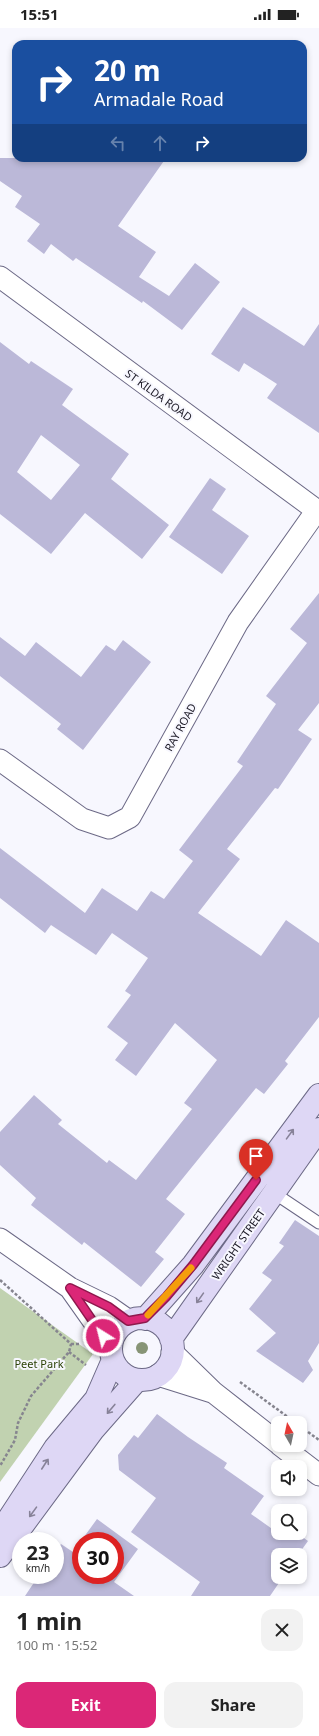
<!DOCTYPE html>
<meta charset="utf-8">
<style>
body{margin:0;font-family:"Noto Sans",sans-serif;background:#f2f2f2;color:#222;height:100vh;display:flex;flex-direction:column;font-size:15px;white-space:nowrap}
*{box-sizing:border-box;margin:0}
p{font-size:13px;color:#767676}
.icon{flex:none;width:22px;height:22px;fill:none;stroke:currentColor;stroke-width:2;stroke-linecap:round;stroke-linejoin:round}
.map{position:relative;height:1568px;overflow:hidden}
.side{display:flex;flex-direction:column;background:#fff;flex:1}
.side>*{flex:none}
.top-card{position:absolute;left:12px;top:12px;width:295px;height:122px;border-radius:12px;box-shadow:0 2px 6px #0003;background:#1a4fa0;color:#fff;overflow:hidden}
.needle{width:26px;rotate:351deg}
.fabs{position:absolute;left:271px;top:1388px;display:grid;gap:8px}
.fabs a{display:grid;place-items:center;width:36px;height:36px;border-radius:8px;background:#fff;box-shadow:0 2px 6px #0003;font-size:20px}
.speed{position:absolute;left:12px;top:1504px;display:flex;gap:8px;font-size:20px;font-weight:700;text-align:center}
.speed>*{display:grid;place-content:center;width:52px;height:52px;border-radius:50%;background:#fff;box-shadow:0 2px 6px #0003;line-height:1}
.speed small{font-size:10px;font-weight:400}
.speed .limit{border:6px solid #d22;background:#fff;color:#111}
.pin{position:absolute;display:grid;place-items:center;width:34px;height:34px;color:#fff;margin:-41px -17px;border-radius:50% 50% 50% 0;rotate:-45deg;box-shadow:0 0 4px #0007}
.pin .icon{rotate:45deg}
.me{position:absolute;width:44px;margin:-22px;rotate:324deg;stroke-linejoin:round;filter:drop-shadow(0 0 3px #0008)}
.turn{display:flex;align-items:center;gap:14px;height:84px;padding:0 16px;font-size:18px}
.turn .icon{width:52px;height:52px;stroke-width:2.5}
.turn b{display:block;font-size:28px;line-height:34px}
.lanes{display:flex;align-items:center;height:38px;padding:0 16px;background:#0003;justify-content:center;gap:20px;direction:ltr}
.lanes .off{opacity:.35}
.round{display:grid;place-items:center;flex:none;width:42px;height:42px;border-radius:12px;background:#f2f2f2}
.summary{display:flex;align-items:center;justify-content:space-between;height:68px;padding:0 16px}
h1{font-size:24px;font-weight:700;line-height:30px}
.primary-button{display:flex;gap:8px;margin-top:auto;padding:8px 16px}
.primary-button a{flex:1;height:46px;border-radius:12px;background:#db2777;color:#fff;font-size:16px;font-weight:700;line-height:46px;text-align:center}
.primary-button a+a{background:#f2f2f2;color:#222}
.status{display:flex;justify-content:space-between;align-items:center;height:28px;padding:0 20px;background:#fff;direction:ltr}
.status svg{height:11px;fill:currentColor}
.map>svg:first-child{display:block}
.green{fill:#c1d2b0}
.building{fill:#bbb8d8;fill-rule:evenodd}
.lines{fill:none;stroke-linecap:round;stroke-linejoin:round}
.lane-casing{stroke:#6c6986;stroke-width:13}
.street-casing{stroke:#6c6986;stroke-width:23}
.secondary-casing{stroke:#6c6986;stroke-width:24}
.path{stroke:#86858f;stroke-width:2.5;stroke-dasharray:3 2;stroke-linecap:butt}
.lane{stroke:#fff;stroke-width:11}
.street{stroke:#fff;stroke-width:21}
.secondary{stroke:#ded7f5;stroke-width:22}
.tree{fill:#879476}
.oneway{stroke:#878298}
.route-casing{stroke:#8e194d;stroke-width:10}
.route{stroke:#db2777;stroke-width:7}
.slow{stroke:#f59e0b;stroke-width:7}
.labels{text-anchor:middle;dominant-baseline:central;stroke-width:4;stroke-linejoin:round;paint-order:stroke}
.street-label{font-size:11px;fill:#1d1b27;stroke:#f7f7fe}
.park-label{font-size:11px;fill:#2c4307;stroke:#f7f7fe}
</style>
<div class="status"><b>15:51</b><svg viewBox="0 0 49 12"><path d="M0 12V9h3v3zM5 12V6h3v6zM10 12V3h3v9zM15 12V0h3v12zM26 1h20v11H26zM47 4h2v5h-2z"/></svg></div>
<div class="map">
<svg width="319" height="1568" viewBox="0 0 319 1568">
<rect width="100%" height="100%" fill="#f7f7fe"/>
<path class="green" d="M0 1260 93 1326 0 1454Z"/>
<path class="building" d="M0 130H166L118 198 156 224 139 249 169 268 195 235 220 254 182 302 143 273 142 275 76 230 73 233 51 216 44 226 27 213 40 196 15 179 22 168 0 153Z
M243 279 304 318 319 296V405L267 370 277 356 244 335 239 344 211 326Z
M0 314 29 336 31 333 73 361 62 377 129 426 111 451 169 497 142 531 85 485 51 526 0 486ZM41 407 80 437 51 472 17 444Z
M210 450 226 461 212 482 249 508 222 546 169 509Z
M319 565V675L298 702 312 711 278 761 275 760 227 821 240 831 198 885 261 928 286 892 319 915V989L285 1033 288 1036 264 1066 256 1060 166 1171 185 1186 155 1224 164 1231 141 1259 84 1214 82 1217 31 1177 36 1170 0 1137V1104L34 1067 62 1092 58 1096 107 1135 109 1132 136 1152 192 1081 184 1075 217 1032 175 995 136 1048 115 1032 128 1015 107 999 131 967 125 963 148 930 112 905 96 927 51 897 45 905 0 870V820L85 885 102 860 137 883 151 863 164 871 193 833 179 822 243 738 237 734 276 676 266 668 307 615 290 601Z
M0 609 25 628 36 614 81 649 106 617 115 623 123 612 151 634 83 722 57 701 61 696 0 648Z
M295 1192 319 1208V1315L308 1333 313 1342 303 1355 256 1323 276 1305 249 1281 272 1252 262 1245 284 1218 279 1215Z
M157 1386 188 1409 227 1435 224 1440 264 1468 251 1486 278 1505H297L308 1513 298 1527H278V1549H283L270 1568H191L200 1554 131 1504 156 1470 119 1442 118 1427 134 1407 138 1410Z
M97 1491 138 1521 114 1554 134 1568H25L39 1547H55V1524L61 1516 73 1524 81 1513V1547H115V1513H81Z"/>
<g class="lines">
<g class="lane-casing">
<path id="lane" d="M271 1163 319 1195"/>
</g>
<g class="street-casing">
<path id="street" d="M0 249 319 484
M0 732 82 791 109 800 130 789 238 594 317 482
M0 1211 70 1260 109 1279 129 1293
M70 1260 111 1318
M172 1324 213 1364 278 1415
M158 1347 212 1364
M280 1417 319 1447"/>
</g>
<g class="secondary-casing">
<path id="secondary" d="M111 1321a31 31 0 1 1 62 0a31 31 0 1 1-62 0Z
M145 1291 193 1237 319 1067
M171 1311 319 1101
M2 1501 55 1420 96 1371 113 1332
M0 1528 93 1402 137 1352"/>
</g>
<path class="path" d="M0 1252 71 1316 69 1324 31 1368 18 1395 15 1412 0 1438
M71 1316H81
M69 1324 86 1337
M240 1354 296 1395
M300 1398 319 1412"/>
<use href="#lane" class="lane"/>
<use href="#street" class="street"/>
<use href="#secondary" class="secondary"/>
</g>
<circle class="tree" cx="142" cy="1320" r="6"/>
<defs><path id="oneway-shaft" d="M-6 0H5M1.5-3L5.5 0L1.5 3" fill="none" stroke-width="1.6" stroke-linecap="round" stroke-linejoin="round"/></defs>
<g class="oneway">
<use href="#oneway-shaft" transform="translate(290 1106) rotate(-54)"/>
<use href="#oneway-shaft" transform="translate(200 1270) rotate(125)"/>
<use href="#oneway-shaft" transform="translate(111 1381) rotate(130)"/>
<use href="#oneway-shaft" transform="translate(45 1436) rotate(-57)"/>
<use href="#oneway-shaft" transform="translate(33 1484) rotate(126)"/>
</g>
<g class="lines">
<g class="route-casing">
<path id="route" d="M103 1308 70 1260 109 1279 128 1293 145 1290 166 1269 193 1237 256 1152"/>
</g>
<use href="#route" class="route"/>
<path class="slow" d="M148 1287 191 1240"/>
</g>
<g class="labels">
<g class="street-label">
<text transform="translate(159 367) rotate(36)">ST KILDA ROAD</text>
<text transform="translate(180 699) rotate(-61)">RAY ROAD</text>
<text transform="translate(238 1216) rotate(-55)">WRIGHT STREET</text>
</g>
<g class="park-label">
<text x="39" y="1335">Peet Park</text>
</g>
</g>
</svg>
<div class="fabs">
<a><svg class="needle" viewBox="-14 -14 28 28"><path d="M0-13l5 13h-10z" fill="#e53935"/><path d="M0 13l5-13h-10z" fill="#767676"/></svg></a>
<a><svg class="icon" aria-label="sound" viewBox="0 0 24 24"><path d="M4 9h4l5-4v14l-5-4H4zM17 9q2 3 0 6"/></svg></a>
<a><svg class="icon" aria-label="search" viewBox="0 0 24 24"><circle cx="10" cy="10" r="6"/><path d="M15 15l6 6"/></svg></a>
<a><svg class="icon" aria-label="layers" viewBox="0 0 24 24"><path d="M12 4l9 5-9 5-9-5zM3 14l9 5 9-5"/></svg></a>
</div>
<div class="speed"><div>23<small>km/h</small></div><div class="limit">30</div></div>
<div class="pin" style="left:256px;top:1152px;background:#d93025"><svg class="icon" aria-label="arrive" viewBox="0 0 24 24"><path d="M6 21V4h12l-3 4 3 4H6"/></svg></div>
<svg class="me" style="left:103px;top:1308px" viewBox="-20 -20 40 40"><circle r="17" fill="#db2777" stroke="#fff" stroke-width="3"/><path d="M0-11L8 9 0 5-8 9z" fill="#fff"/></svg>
<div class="top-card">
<div class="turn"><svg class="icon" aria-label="right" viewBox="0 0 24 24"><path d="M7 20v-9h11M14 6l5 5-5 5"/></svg><div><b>20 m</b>Armadale Road</div></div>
<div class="lanes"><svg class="icon off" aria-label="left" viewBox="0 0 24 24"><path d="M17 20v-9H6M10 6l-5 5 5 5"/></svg><svg class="icon off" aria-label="ahead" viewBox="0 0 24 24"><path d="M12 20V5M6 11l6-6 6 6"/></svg><svg class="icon" aria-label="right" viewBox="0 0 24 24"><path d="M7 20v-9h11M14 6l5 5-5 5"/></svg></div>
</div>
</div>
<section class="side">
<div class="summary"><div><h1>1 min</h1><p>100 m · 15:52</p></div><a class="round"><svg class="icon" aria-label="close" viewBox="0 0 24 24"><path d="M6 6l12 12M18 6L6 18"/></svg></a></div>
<div class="primary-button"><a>Exit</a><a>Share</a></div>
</section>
